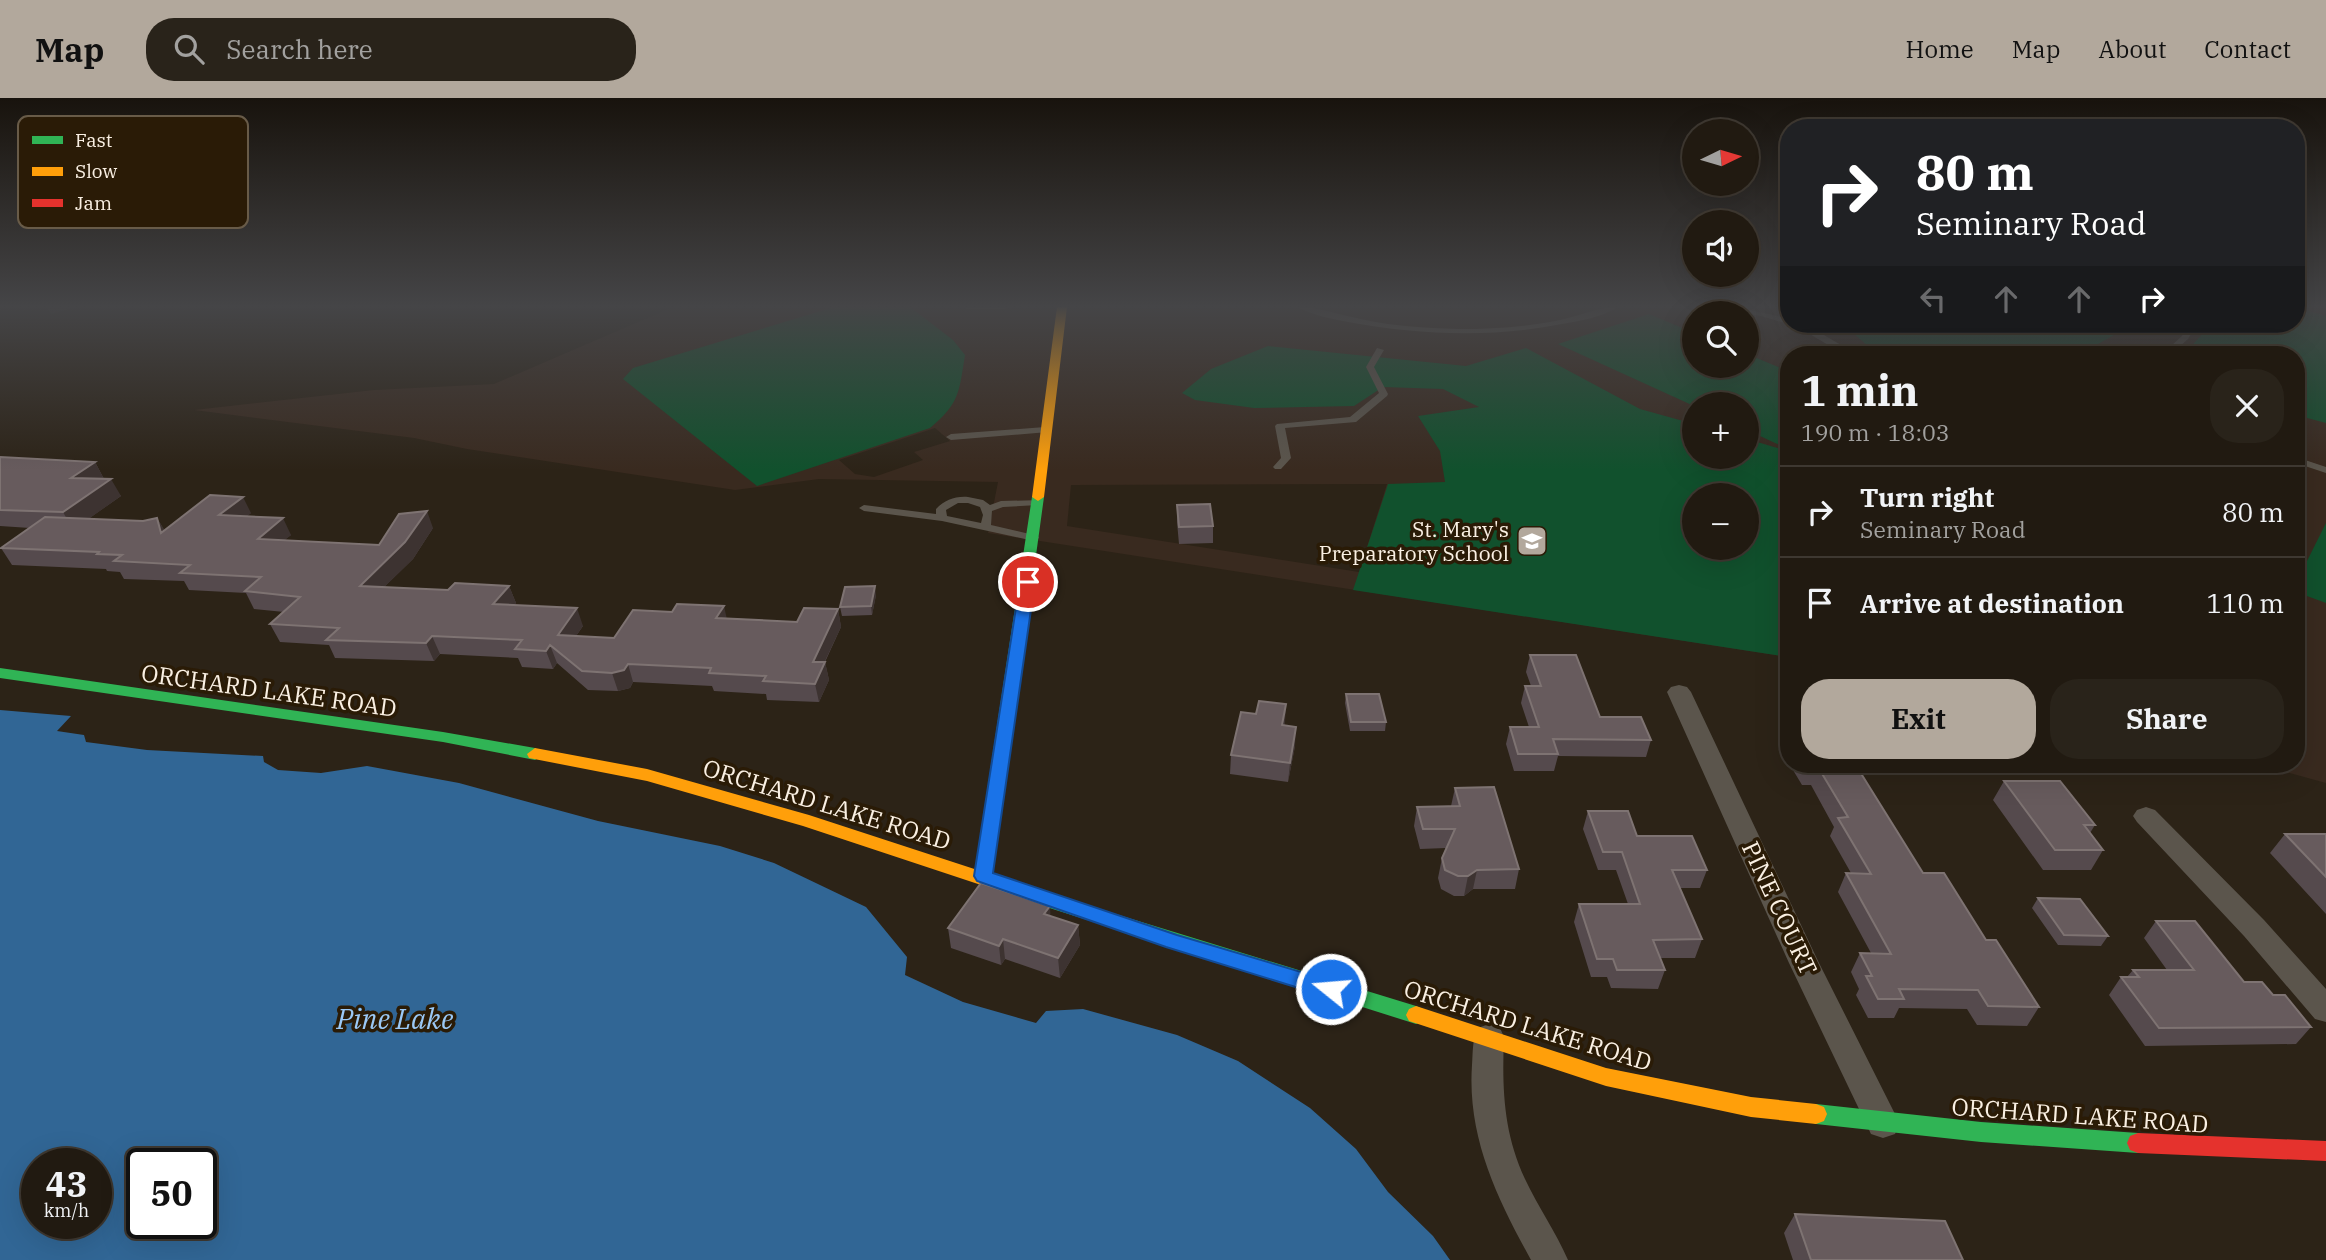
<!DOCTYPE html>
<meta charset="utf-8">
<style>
body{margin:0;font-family:"IBM Plex Serif",serif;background:#29231a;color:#f1f3f6;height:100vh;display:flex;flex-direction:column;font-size:26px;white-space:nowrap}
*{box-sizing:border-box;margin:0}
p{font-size:23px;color:#a2a19f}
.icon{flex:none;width:38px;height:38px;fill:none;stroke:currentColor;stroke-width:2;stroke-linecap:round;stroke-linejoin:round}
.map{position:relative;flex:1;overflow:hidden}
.side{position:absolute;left:1780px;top:248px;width:525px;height:427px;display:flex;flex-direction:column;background:#211a11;border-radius:28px;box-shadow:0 7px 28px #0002,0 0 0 2px #3e3831}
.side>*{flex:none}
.banner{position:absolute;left:1780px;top:21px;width:525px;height:214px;border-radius:28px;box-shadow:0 7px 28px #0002,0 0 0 2px #3e3831;background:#202124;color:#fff;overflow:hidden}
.needle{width:46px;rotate:85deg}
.controls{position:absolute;left:1682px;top:21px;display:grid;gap:14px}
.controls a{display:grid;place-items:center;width:77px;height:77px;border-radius:50%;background:#211a11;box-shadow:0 7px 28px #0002,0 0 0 2px #3e3831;font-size:35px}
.speed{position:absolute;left:21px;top:1050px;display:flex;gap:14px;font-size:35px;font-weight:700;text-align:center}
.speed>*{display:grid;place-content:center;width:91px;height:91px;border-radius:50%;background:#211a11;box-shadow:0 7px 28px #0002,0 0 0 2px #3e3831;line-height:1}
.speed small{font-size:18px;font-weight:400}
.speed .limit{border:4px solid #111;border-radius:10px;background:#fff;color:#111}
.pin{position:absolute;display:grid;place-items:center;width:60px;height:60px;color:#fff;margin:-30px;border:4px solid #fff;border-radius:50%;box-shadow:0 2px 7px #0007}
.me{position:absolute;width:77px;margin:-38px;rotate:287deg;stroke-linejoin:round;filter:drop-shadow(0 0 5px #0008)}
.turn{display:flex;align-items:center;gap:24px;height:147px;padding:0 21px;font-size:32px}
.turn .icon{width:91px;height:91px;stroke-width:2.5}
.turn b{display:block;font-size:49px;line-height:60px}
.lanes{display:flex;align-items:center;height:66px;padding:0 21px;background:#0003;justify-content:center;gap:35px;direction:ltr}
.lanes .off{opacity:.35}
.round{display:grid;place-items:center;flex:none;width:74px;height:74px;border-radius:28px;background:#29231a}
.headline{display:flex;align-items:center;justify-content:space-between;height:119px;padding:0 21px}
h1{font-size:42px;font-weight:700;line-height:52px}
.action{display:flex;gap:14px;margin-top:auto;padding:14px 21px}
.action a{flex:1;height:80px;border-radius:28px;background:#b2a89c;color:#111;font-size:28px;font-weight:700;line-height:80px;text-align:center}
.action a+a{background:#29231a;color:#f1f3f6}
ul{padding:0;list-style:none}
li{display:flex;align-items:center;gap:21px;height:91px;padding:0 21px;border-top:2px solid #3e3831}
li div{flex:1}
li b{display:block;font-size:26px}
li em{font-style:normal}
header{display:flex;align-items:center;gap:42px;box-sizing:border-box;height:98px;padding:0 35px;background:#b2a89c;color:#111}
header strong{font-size:33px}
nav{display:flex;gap:38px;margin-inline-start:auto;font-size:24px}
.search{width:490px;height:63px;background:#29231a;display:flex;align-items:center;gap:18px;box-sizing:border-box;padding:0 24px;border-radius:28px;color:#a2a19f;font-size:26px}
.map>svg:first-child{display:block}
.education{fill:#392a1f;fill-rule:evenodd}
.green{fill:#11512d;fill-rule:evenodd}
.water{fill:#316695;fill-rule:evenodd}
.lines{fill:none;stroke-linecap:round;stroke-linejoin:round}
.lane{fill:#5b554c;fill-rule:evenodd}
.street{fill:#5b554c;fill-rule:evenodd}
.fast{fill:#30b455;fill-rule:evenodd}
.slow{fill:#ff9f0a;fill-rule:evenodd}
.jam{fill:#e5322d;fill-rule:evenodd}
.wall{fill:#554a4d}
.shaded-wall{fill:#3d3331}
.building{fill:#675b5d;stroke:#7e7372;stroke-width:2}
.route{fill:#1a73e8;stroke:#114b97;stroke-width:2}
.labels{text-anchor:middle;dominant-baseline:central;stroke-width:7;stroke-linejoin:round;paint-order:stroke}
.poi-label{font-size:21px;fill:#faf0e3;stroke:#2a1b06;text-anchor:end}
.near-street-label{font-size:24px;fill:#faf0e3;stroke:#2a1b06}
.near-water-label{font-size:28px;font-style:italic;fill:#9bc9f6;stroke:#2a1b06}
.key{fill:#2a1b06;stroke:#685b48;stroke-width:2}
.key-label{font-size:19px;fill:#faf0e3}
</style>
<header>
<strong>Map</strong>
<div class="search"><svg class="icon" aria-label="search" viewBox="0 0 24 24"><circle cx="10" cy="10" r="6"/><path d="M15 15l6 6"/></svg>Search here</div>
<nav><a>Home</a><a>Map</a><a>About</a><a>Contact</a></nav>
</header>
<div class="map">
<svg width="2326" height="1162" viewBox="0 0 2326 1162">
<rect width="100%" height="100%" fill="#2c2317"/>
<path class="education" d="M673 209H1788V226H2296V209H2326V685L2260 667H2296V257H1788V559L988 435 998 384 819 381 735 392 467 351 414 340 194 312 374 292 494 286ZM1694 215H1746V268H1694ZM1694 306H1746V359H1694ZM935 330 950 343 914 354 923 362 874 379 855 376 839 362ZM1387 386 1359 474 1067 428 1071 387ZM1694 397H1746V450H1694Z"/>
<path class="green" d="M834 209H910L953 242 965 257C959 294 960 305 930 330L757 388 623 281 633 270Z
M2296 209 2326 218V325L2296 317V257H2183L2209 229 2221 226H2296Z
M1649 216 1694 235V268H1746L1747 256 1788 273V351L1747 332 1746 306 1694 308 1558 246Z
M1843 226H2133L2079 257H1889L1869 249Z
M1268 248 1466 268 1526 250 1640 311 1694 326V359H1746L1747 341 1788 353V559L1353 492 1388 386 1445 384 1440 353 1418 318 1479 309 1443 291 1383 289 1354 308 1254 310 1195 302 1182 295 1211 271ZM1694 397H1746V450H1694Z
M2326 425V505L2296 494V485Z"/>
<path class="water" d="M0 612 71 618 57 633 84 637 86 644 147 652 263 658 264 664 278 672 321 675 367 668 459 685 598 723 720 748 774 765 866 809 907 859 905 877 963 904 1036 925 1046 913 1083 911 1177 937 1238 963 1310 1010 1356 1051 1388 1094 1433 1138 1450 1162H0ZM37 1066H96V1125H37ZM142 1066H201V1125H142Z"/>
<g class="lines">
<path class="lane" d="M963 209H1009L1005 211H967Z
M1297 209C1319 209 1340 217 1361 221 1392 228 1425 230 1458 231 1492 231 1526 229 1560 222 1579 218 1598 209 1618 209 1602 219 1580 223 1562 226 1491 240 1419 237 1348 224 1332 221 1312 217 1297 209Z
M1706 209C1735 209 1761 213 1788 221V226H1805L1841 247 1867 257H1855L1835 251 1798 229 1761 218Z
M2189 226H2197L2188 241 2170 257H2161L2182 238Z
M1377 250 1384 252 1374 269 1388 296 1387 298 1356 324 1285 330 1291 360 1281 371H1275L1273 369 1281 360 1275 328 1277 326 1350 319 1379 295 1366 269Z
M1045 329 1050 332 1048 334 951 342 946 339 951 336Z
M2296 359 2326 369V375L2296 365Z
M968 399 983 402 990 407 1001 403 1042 402V406L1038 407 1003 409 992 413 991 427 1038 438 1039 440 1034 443 942 423 864 413 859 410 864 407 936 416V411C945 402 955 398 968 399ZM958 405H968L980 409 983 417 981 425 947 418 946 412Z"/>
<path class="street" d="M1679 587 1687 589 1691 594 1819 865 1895 1016 1899 1026 1895 1036 1883 1040 1871 1036 1789 865 1667 594 1671 589Z
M2146 709 2155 712 2264 822 2326 891V924L2315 921 2244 838 2137 724 2133 718 2137 712Z
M1489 926 1500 930 1504 939C1502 989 1503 1034 1525 1081 1538 1109 1556 1134 1568 1162H1531C1497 1100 1467 1039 1472 967 1473 954 1472 942 1478 930Z"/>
<path class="fast" d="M1038 395 1044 399 992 778 990 783 983 785 976 783 974 778 1032 399Z
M0 570 443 634 535 650 543 656 535 662 443 644 0 580Z
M1047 795 1416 908 1423 911 1426 917 1423 923 1416 926 1040 807 1037 802 1040 797Z
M1816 1006 1981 1024 2138 1035 2146 1038 2149 1045 2146 1052 2138 1055 1981 1044 1816 1026 1808 1023 1805 1016 1808 1009Z"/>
<path class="slow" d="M1057 209H1067L1044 399 1038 403 1032 399Z
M535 650 647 671 809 717 1054 797 1057 802 1054 807 1047 809 803 728 647 683 529 660 527 656Z
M1416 908 1606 970 1751 999 1816 1006 1824 1009 1827 1016 1824 1023 1816 1026 1751 1019 1606 988 1409 923 1406 917 1409 911Z"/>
<path class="jam" d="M2138 1035 2326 1043V1063L2138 1055 2130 1052 2127 1045 2130 1038Z"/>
</g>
<path class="wall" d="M0 359 95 364 104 381 121 398 88 421 143 423 157 420 164 432 251 415 247 418 291 437 284 442 379 447 433 430 413 461 384 489 448 492 509 488 516 505 514 507 583 528 576 538 614 540 727 520 797 524 838 511 841 529 825 564 829 582 819 604 767 602 766 596 714 593 712 588 633 584 630 590 618 593 588 592 557 565 553 571 522 569 518 560 440 556 434 563 335 560 329 547 280 544 270 526 284 514 254 511 246 495 189 492 184 483 124 481 120 474 107 473 106 471 12 467 1 450 30 430 0 428Z
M1177 407 1213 428V445L1179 446 1177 424Z
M876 497 872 517 842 518 840 509Z
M1530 557 1600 619 1651 642 1646 659 1558 658 1554 673H1514L1506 646 1510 629H1529L1521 605 1525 588H1531L1526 574Z
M1346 596 1386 624 1385 633H1350L1345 605Z
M1286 606 1284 628 1295 648 1288 684 1230 676 1231 657 1256 616Z
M1785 626H1788V663L1778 644Z
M1790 667H1861L1862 669 1860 674 1923 775 1986 842 2039 909 2027 928 1977 927 1967 911 1899 910 1894 920H1868L1856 897 1859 891 1851 874 1860 855H1871L1838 794 1846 775H1851L1830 738 1834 729 1811 687H1802Z
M2004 683 2095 727 2090 735 2103 752 2091 772H2043L1993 702Z
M1455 690 1519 771 1515 791H1473L1464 798H1454L1441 791 1438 780 1442 760 1446 750 1420 751 1414 728 1417 709 1451 708Z
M1588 713 1707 772 1700 790H1680L1702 841 1695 860H1660L1665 872 1658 891 1611 890 1607 879H1591L1574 824 1579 806H1628L1616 772H1598L1583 731Z
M2285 736H2326V816L2270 755Z
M2038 800 2108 838 2101 848 2058 847 2032 810Z
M1051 818 1078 827 1080 847 1060 880 1005 861 1001 867 951 850 948 830Z
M2156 823 2244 884 2273 897 2311 929 2296 946 2145 948 2109 897 2121 879H2127L2133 872H2167L2144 840Z
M1795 1116 1963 1162H1793L1784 1135Z"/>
<path class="shaded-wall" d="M47 209H76L51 216Z
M95 364 104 381 71 380Z
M111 381 121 398 73 432 63 414Z
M243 399 251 415 228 434 219 417Z
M427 413 433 430 413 461 368 505 360 488Z
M157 420 167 436 161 435Z
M283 420 291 437 266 458 258 441Z
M509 488 516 505 500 524 493 506Z
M875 488 876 497 872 517 871 508Z
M724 508 728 526 716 520Z
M577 510 583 528 564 555 558 537Z
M838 511 841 529 816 582 813 564Z
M432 538 440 556 434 563 426 545Z
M550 547 557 565 553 571 546 553Z
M825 564 829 582 819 604 815 586Z
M628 566 633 584 630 590 618 593 612 575Z
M1286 606 1285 625 1281 646 1282 627Z
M1296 629 1295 648 1288 684 1290 665Z
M1477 772 1473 791 1464 798 1468 778Z
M1050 808 1051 827 1044 816Z
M1078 827 1080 847 1060 880 1058 860Z
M1003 841 1005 861 1001 867 999 848Z"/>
<path class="building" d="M0 359 95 364 71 380 111 381 63 414 0 412Z
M210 397 243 399 219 417 283 420 258 441 379 447 399 416 427 413 405 444 360 488 448 492 455 485 509 488 493 506 577 510 558 537 614 540 633 512 672 514 677 506 724 508 716 520 797 524 804 510 838 511 813 564H825L815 586 763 583 766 578 709 575 711 570 628 566 624 572 612 575 582 573 550 547 546 553 515 551 522 542 432 538 426 545 326 542 339 530 270 526 300 499 245 493 261 479 180 475 190 467 114 463 122 457 97 456 99 454 1 450 45 419 143 423 157 420 161 435Z
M1210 406 1213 428 1179 429 1177 407Z
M875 488 871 508 840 509 845 489Z
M1530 557H1576L1600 619H1641L1651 642 1553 641 1558 656H1518L1510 629H1539L1525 588H1541Z
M1346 596H1379L1386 624H1351Z
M1259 603 1286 606 1282 627 1296 629 1290 665 1231 657 1241 614 1256 616Z
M1808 667H1861L1862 669H1857L1923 775H1944L1986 842H1996L2039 909 1988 908 1978 892 1899 891 1904 901H1878L1866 878H1872L1860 855 1891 856 1846 775 1871 776 1838 720 1848 719 1818 669H1810Z
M2004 683H2060L2095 727H2084L2103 752H2055Z
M1494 689 1519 771 1477 772 1468 778H1458L1445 772 1442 760 1455 731H1423L1417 709 1460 708 1455 690Z
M1588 713H1628L1637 738H1692L1707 772H1672L1702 841 1653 842 1665 872H1617L1613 861H1597L1579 806H1640L1622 754H1603Z
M2285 736H2326V779Z
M981 785 1050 808 1044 816 1078 827 1058 860 1003 841 999 848 948 830Z
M2038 800 2080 801 2108 838 2064 837Z
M2156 823H2195L2244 884H2262L2273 897H2285L2311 929 2159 930 2121 879H2139L2133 872H2194Z
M1795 1116 1945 1123 1963 1162H1811Z"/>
<linearGradient id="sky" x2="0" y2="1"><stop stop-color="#18130d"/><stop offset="0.56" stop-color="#454547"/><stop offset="1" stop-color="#454547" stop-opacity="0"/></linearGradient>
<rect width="2326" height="372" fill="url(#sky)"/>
<path class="route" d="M1028 479 1035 484 993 775 1177 837 1338 885 1341 891 1338 897 1331 900 1166 849 977 783 974 778 1020 484Z"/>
<defs>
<g id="school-square" transform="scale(1.575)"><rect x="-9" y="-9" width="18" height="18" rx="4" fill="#b2a89c" stroke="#2a1b06"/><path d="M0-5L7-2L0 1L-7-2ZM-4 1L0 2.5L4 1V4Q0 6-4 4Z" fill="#fff"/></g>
</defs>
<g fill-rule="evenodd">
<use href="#school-square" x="1532" y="443"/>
</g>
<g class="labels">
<g class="poi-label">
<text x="1509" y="431">St. Mary's<tspan x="1509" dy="24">Preparatory School</tspan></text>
</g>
<g class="near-street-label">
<text transform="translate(269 592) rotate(8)">ORCHARD LAKE ROAD</text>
<text transform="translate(827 706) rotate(17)">ORCHARD LAKE ROAD</text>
<text transform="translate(1780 810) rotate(65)">PINE COURT</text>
<text transform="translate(1528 927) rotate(17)">ORCHARD LAKE ROAD</text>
<text transform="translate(2080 1017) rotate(4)">ORCHARD LAKE ROAD</text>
</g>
<g class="near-water-label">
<text x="395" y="920">Pine Lake</text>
</g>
</g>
<rect x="18" y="18" width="230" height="112" rx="10" class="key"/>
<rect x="32" y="38" width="31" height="8" fill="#30b455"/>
<rect x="32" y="69" width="31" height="9" fill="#ff9f0a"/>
<rect x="32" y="101" width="31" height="8" fill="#e5322d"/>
<g class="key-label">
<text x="75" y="49">Fast</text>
<text x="75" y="80">Slow</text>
<text x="75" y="112">Jam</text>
</g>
</svg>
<div class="controls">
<a><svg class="needle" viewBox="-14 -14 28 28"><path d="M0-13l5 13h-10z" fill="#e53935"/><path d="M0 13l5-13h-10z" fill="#a2a19f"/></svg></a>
<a><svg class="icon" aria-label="sound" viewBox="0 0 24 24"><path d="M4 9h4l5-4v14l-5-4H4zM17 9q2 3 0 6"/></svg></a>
<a><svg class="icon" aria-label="search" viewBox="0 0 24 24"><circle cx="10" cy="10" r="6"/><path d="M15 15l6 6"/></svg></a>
<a>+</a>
<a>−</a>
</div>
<div class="speed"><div>43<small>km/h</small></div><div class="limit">50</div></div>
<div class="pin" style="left:1028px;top:484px;background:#d93025"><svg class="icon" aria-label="arrive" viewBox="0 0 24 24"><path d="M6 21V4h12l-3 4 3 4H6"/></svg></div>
<svg class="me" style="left:1331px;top:891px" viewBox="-20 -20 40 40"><circle r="17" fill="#1a73e8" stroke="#fff" stroke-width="3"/><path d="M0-11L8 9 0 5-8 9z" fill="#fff"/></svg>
<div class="banner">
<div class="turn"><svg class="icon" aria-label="right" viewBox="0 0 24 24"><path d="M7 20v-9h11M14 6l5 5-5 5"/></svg><div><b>80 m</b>Seminary Road</div></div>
<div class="lanes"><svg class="icon off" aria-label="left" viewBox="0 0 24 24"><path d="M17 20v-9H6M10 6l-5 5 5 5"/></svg><svg class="icon off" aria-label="ahead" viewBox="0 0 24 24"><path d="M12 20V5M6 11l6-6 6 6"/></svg><svg class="icon off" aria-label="ahead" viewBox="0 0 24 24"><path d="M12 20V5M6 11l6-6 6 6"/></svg><svg class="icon" aria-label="right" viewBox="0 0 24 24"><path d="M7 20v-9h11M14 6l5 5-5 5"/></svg></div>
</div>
<section class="side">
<div class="headline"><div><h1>1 min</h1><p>190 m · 18:03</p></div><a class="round"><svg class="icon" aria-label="close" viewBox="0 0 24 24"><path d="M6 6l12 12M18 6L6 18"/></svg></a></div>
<ul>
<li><svg class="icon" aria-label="right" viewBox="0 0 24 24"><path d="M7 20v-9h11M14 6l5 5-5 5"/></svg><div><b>Turn right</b><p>Seminary Road</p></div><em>80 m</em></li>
<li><svg class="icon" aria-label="arrive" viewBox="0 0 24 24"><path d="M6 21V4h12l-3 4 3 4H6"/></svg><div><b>Arrive at destination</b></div><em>110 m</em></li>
</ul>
<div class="action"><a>Exit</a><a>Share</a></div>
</section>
</div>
